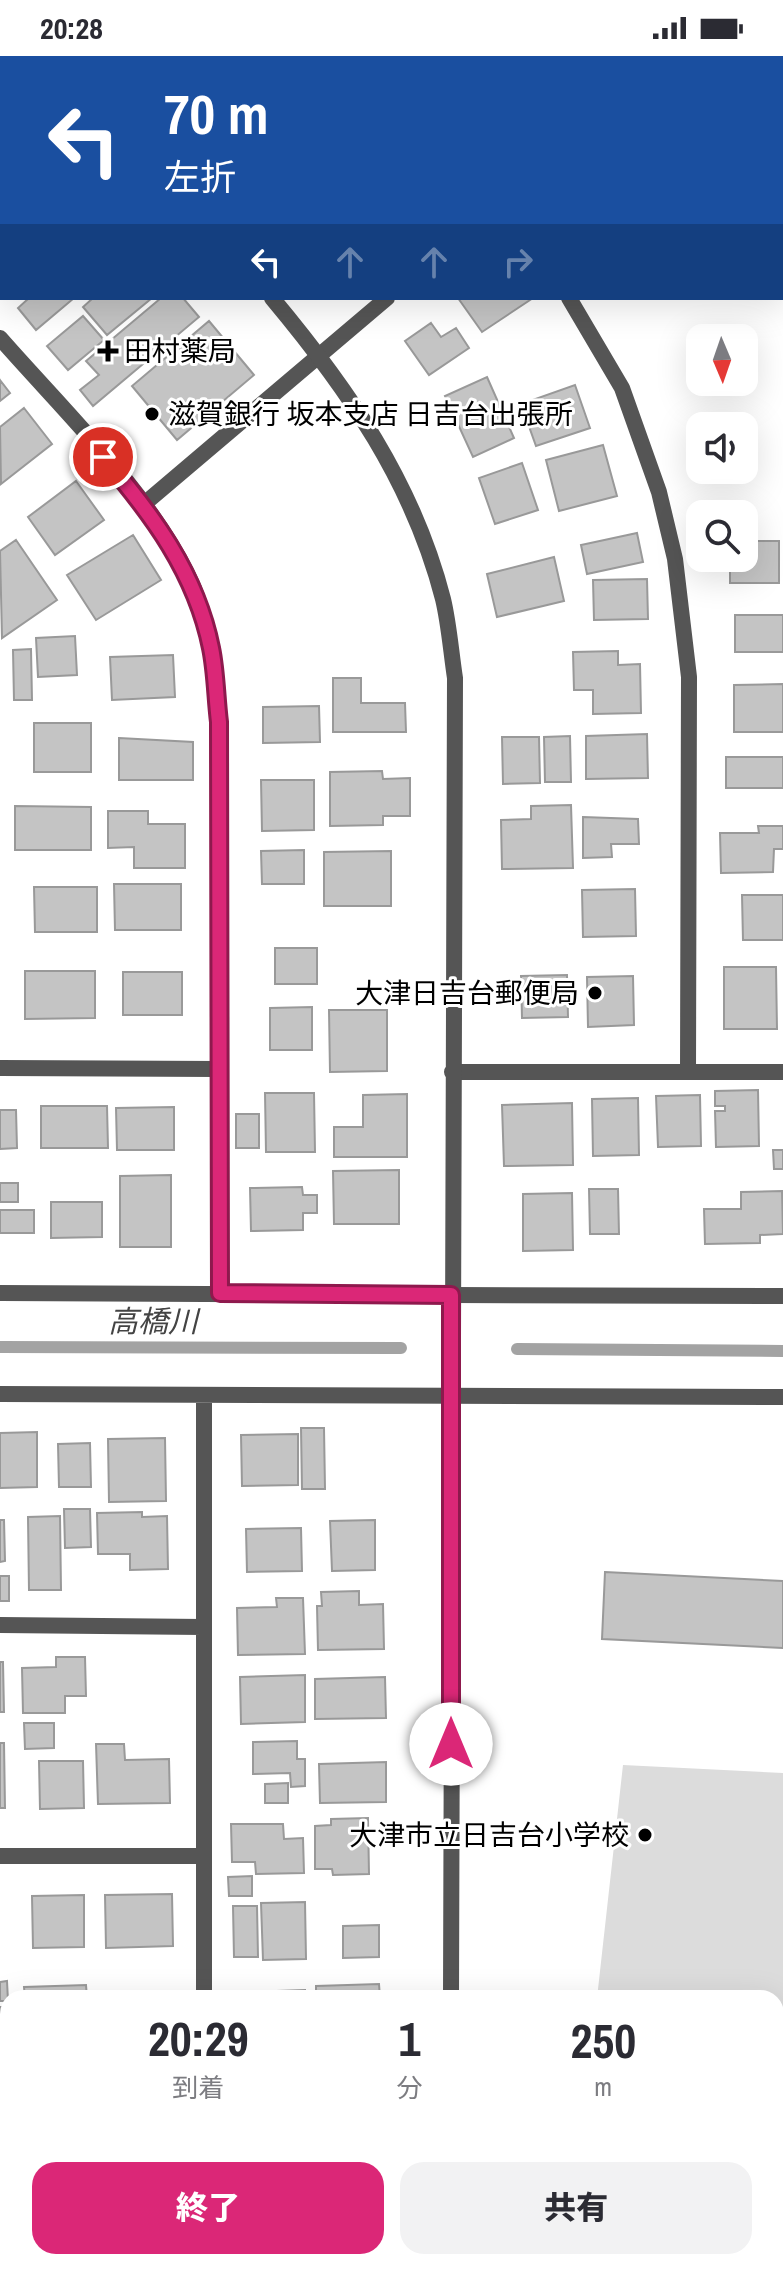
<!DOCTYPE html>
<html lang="ja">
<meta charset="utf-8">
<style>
body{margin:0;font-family:"Archivo Narrow","Noto Sans JP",sans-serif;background:#f2f2f3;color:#2b2b33;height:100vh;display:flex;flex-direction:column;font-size:30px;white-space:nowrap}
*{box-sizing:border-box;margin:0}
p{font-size:26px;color:#7c7c81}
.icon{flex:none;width:44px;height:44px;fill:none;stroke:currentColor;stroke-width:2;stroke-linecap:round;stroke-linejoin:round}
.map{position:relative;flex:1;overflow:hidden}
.sheet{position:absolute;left:0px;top:1934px;width:784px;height:280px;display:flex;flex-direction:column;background:#fff;border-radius:24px 24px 0 0;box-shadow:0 8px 32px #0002}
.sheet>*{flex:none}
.top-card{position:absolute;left:0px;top:0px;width:784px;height:244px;box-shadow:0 8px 32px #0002;background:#1a4fa0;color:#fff;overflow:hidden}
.needle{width:52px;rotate:178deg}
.fabs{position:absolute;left:686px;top:268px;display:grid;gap:16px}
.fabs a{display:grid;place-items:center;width:72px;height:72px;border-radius:16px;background:#fff;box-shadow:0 8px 32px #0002;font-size:40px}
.pin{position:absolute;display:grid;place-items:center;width:68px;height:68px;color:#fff;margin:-34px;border:4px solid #fff;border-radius:50%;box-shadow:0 2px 8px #0007}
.me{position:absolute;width:88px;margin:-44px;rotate:0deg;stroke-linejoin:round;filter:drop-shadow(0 0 6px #0008)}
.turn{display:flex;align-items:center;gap:28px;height:168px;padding:0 32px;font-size:36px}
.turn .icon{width:104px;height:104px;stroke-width:2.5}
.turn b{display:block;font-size:56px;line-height:68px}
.lanes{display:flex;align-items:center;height:76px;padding:0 32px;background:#0003;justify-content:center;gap:40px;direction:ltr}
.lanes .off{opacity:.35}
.eta{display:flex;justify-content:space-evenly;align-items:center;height:136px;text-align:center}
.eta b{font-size:48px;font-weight:800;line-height:56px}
.action{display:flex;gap:16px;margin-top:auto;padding:16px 32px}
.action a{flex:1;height:92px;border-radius:24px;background:#db2777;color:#fff;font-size:32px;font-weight:800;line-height:92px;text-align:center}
.action a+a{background:#f2f2f3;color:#2b2b33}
.status{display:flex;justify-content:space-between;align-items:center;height:56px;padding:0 40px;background:#fff;direction:ltr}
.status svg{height:22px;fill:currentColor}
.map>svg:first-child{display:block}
.green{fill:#dcdcdc}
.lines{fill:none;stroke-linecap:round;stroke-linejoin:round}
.stream{stroke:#a3a3a3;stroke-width:12}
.building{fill:#c4c4c4;stroke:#999;stroke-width:2}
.minor{stroke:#555;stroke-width:16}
.tertiary{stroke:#555;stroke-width:16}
.route-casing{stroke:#8e194d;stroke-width:20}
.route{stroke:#db2777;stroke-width:14}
.poi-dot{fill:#000;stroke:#fff;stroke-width:3}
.labels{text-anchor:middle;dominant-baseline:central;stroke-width:6;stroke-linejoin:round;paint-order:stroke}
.poi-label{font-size:28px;fill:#000;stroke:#fff;text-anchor:start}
.water-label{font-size:30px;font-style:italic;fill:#444;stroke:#fff}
</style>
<div class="status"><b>20:28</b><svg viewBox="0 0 49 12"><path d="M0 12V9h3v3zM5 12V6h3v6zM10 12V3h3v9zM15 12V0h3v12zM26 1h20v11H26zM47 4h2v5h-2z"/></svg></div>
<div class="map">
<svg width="783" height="2214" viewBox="0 0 783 2214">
<rect width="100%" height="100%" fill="#fff"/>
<path class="green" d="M623 1709 783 1717V2214H538V2206H776V1942H597Z"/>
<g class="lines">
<path class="stream" d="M0 1291 401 1292
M517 1293 783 1295"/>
</g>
<path class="building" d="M148 0H218L219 1 146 2Z
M282 0H317L318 2H280Z
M0 38 2 40 0 84Z
M2 96V194L0 196V97Z
M29 242H74L36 274 18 252Z
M93 242H152L107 279 83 251Z
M161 242H183L199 261 93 350 80 334 99 319 86 305Z
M458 242H533L482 276Z
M83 260 104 284 68 314 47 290Z
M209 265 254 319 177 384 132 330Z
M431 267 441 281 456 272 469 292 429 319 405 285Z
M487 321 514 382 473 401 445 340Z
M0 324 10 337 0 345Z
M575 329 590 372 536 390 521 348Z
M24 352 52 388 1 428 0 371Z
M603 389 617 440 559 455 546 404Z
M522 407 538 454 495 468 479 422Z
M76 425 104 464 55 499 28 461Z
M637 477 643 506 587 518 581 489Z
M133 479 161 524 96 564 67 519Z
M16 484 57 544 2 582 0 495Z
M744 485H779V527H730V502H744Z
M554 501 564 545 497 561 487 518Z
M647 523 648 563 594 564 593 524Z
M735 559H783V596H735Z
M75 580 77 619 38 621 36 582Z
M31 593 32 644H14L13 594Z
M618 595V609L640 608 641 657 593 658V634H574L573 596Z
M173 599 175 641 112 644 110 601Z
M333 622H361V647H405L406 676H333Z
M783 628V676H734V629Z
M319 650 320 686 263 687V651Z
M34 667H91V716H34Z
M647 678 648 722 586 723V680Z
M570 680 571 726H545L544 681Z
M502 681H539L540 727 503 728Z
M119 682 193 686V724H119Z
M726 701H783V732H726Z
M382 715 383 723 410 722V760H383V769L330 770V716Z
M261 724H314V774L262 775Z
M571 749 573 812 502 813 501 764 531 763V750Z
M15 750 91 751V794H15Z
M108 755H148V768H185V812H134V791L108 792Z
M583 761 638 763 639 788H611L612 801 583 802Z
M758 770H783V793H774L773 816 721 817 720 777H759Z
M304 794V828H262L261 795Z
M391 795V850H324V796Z
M114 828H181V874H115Z
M34 831H97V876H35Z
M635 833 636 880 583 881 582 834Z
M742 839H783V884H743Z
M275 892H317V928H275Z
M724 911H776L777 973H724Z
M25 915H95V962L25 963Z
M123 916H182V959H123Z
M567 919 568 961 522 962 521 920Z
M633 920 634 969 588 971 587 921Z
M312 951V994H270V952Z
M329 954H387V1015L330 1016Z
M758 1034 759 1090 716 1091 715 1055H725V1050H715V1035Z
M265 1037H314L315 1096H266Z
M407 1038V1101H334V1071H363V1039Z
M700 1039 701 1090 658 1091 656 1040Z
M638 1042 639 1099 593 1100 592 1043Z
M572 1047 573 1109 504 1110 502 1049Z
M41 1050H107L108 1092H41Z
M174 1051V1094H117L116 1052Z
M0 1054H16L17 1092 0 1093Z
M236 1058H259V1092H236Z
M773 1094H783V1113H774Z
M399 1114V1168H334L333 1115Z
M171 1119V1191H120V1120Z
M0 1127H18V1146H0Z
M302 1131 303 1139H317V1157H303V1174L251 1175 250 1132Z
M589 1133H618L619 1178H590Z
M782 1135 783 1178 760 1179V1187L705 1188 704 1153H741V1136Z
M572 1137 573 1194 523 1195V1138Z
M51 1146H102V1181L51 1182Z
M0 1154H34V1177H0Z
M301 1372H324L325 1433H302Z
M37 1376V1431L0 1432V1377Z
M298 1378V1429L242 1430 241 1379Z
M165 1382 166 1445 109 1446 108 1383Z
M90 1387 91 1431H59L58 1388Z
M64 1453H90L91 1491 65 1492Z
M142 1456V1461L167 1460 168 1513 130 1514V1498H98L97 1457Z
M60 1460 61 1534H29L28 1461Z
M0 1464H4L5 1505 0 1506Z
M375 1464V1514L332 1515 330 1465Z
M301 1472 302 1515 247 1516 246 1473Z
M605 1516 783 1525V1592L602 1583Z
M0 1520H9V1545H0Z
M359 1535V1549L383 1548 384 1593 318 1594 317 1550H322L321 1536Z
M276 1542H303L305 1598 238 1599 237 1552 277 1551Z
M56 1601H85L86 1640H65V1657H23L22 1612 56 1611Z
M0 1606H3L4 1656H0Z
M305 1619V1666L241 1668 240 1621Z
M385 1621 386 1662 315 1663V1623Z
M24 1667H54V1692L25 1693Z
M297 1685V1703H305V1730L291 1731 290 1717 253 1718V1686Z
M0 1687H4L5 1752H0Z
M96 1688H124L125 1704 169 1703 170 1747 98 1748Z
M39 1705H83L84 1752 40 1753Z
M386 1706V1746L320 1747 319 1708Z
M288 1727V1747H265V1728Z
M368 1762 369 1818 333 1819 332 1813H315V1770L331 1769V1763Z
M231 1768H283L284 1783 303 1782 304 1817 256 1818 255 1806H232Z
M252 1820V1840H229L228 1821Z
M172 1838 173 1890 106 1892 105 1839Z
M84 1839V1891L33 1892 32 1840Z
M305 1846 306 1903 263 1904 261 1847Z
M233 1850H257L258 1901H234Z
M379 1869V1901L343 1902V1870Z
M7 1925 8 1945H0V1926Z
M379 1928 380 1942H316V1930Z
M86 1929 87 1942H25L24 1931Z
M305 1934V1942H244V1936Z
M0 1951H8V1986H0Z
M12 2206H85L86 2214H12Z
M96 2206H168V2214H97Z"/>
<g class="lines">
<path class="minor" d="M373 0 375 2
M668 2 671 0
M782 139 783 140
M569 242 622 332 659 436 675 503 689 621 688 1016
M0 282C63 354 144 431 187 517 210 562 214 616 219 666L220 1237
M144 448 387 242
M0 1012 218 1013
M452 1016H783
M451 1239 783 1240
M0 1338 783 1341
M204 1340V1942
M0 1569 203 1571
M0 1800H204
M0 2030H8
M205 2206V2214"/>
<path class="tertiary" d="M68 0 69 2
M272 242C348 333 413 426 443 543 449 568 451 596 455 622L451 1942
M0 1237 451 1239
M451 2214V2206"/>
</g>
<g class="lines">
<g class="route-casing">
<path id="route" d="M103 401C152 458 196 517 211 592 216 616 216 642 219 666L220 1237 451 1239V1688"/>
</g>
<use href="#route" class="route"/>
</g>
<g class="poi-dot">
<path d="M104 283h8v8h8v8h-8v8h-8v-8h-8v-8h8z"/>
<circle cx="152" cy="358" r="8"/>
<circle cx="595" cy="937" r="8"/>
<circle cx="645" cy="1779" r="8"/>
</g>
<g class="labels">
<g class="poi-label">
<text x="124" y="295">田村薬局</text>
<text x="168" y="358">滋賀銀行 坂本支店 日吉台出張所</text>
<text x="579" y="937" text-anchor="end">大津日吉台郵便局</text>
<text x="629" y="1779" text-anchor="end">大津市立日吉台小学校</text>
</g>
<g class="water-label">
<text x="153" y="1265">高橋川</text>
</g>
</g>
</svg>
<div class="fabs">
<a><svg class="needle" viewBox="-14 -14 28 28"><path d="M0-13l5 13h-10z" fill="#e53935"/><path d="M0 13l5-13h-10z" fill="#7c7c81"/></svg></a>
<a><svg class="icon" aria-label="sound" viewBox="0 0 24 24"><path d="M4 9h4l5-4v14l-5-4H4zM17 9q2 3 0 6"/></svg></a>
<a><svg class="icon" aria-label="search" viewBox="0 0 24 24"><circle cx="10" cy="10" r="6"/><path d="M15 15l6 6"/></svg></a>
</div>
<div class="pin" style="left:103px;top:401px;background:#d93025"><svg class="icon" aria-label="arrive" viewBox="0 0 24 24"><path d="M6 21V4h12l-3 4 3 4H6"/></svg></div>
<svg class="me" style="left:451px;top:1688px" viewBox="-20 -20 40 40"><circle r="19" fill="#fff"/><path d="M0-13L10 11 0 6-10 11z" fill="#db2777"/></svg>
<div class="top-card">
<div class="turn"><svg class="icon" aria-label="left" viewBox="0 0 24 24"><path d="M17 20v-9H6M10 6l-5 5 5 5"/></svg><div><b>70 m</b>左折</div></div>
<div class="lanes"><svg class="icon" aria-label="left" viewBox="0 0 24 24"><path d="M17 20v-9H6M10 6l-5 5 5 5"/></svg><svg class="icon off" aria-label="ahead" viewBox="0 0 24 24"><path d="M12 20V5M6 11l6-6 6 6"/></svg><svg class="icon off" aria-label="ahead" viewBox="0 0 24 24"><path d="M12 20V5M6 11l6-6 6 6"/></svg><svg class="icon off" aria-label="right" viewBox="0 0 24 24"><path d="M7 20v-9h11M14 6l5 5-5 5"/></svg></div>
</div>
<section class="sheet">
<div class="eta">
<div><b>20:29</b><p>到着</p></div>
<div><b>1</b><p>分</p></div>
<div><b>250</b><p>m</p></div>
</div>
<div class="action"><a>終了</a><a>共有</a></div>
</section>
</div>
